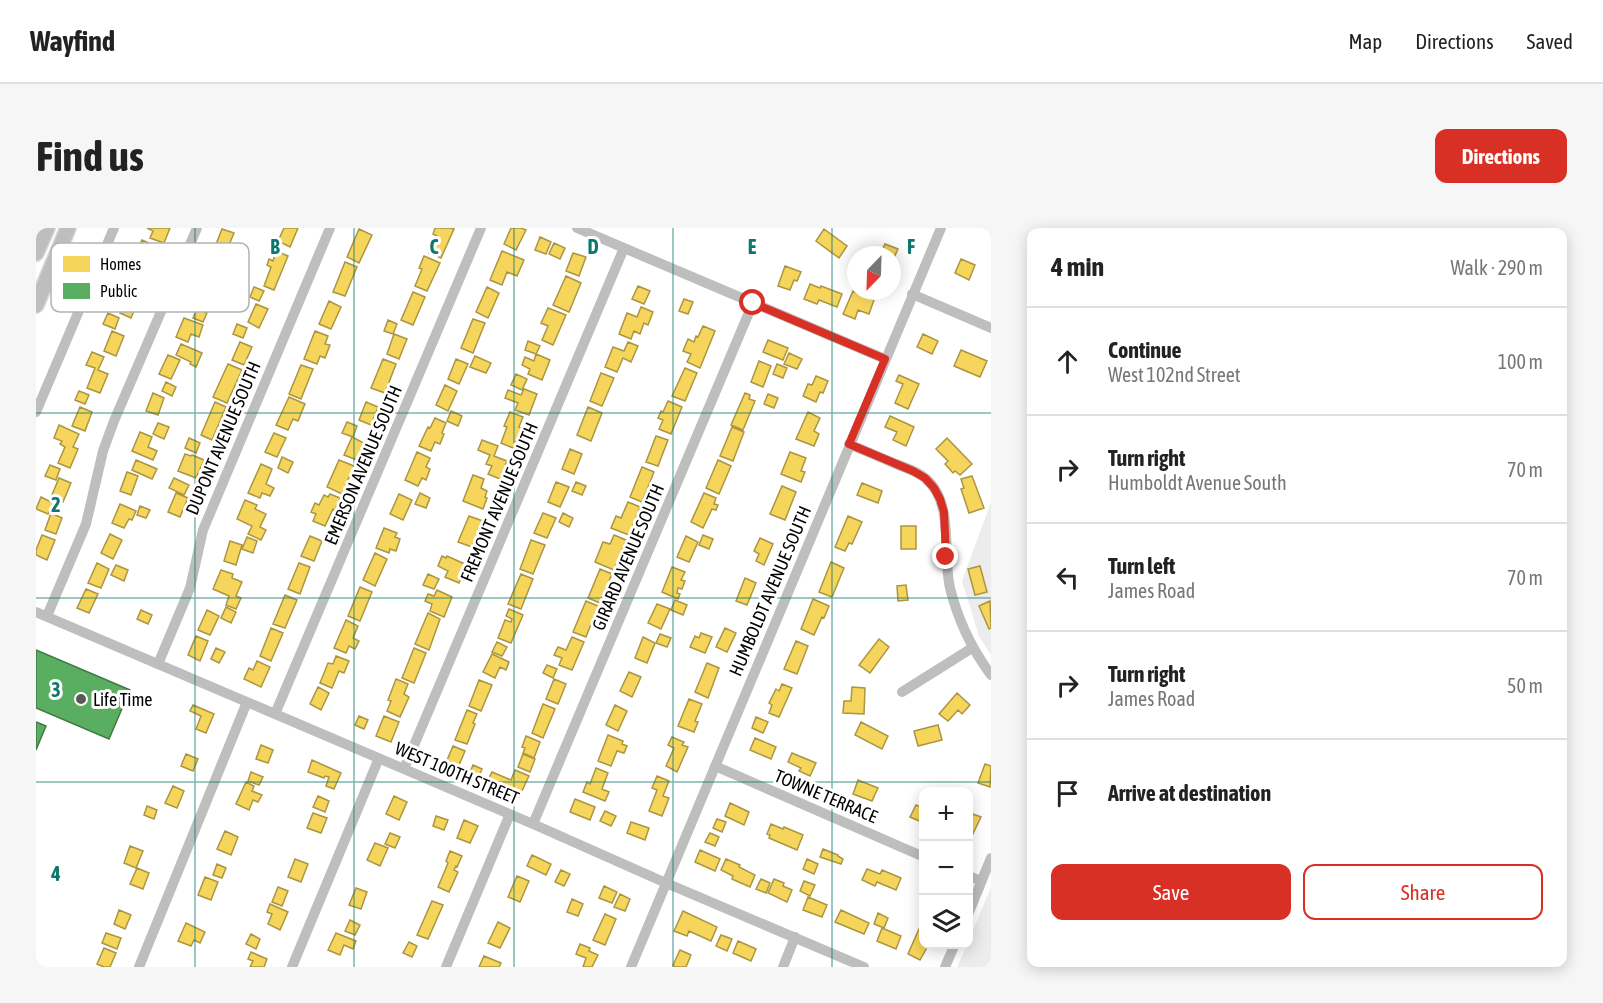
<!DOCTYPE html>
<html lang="en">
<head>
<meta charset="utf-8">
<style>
  body { margin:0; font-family:"Asap Condensed",sans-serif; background:#f6f6f6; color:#222 }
  .controls { position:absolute; right:18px; bottom:18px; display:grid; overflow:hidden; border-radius:12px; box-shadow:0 3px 15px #0003 }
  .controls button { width:54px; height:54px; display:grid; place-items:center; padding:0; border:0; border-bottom:2px solid #e0e0e0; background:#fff; color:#222; font:30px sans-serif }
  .compass { position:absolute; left:811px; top:18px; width:54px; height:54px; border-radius:50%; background:#fff; box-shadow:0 3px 15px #0003; rotate:203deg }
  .stop { position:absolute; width:18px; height:18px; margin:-14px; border:4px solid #d93025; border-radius:50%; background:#fff }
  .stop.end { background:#d93025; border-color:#fff; box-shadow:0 2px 6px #0008 }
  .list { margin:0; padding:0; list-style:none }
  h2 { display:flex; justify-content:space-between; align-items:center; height:78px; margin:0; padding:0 24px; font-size:26px }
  h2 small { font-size:20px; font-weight:400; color:#767676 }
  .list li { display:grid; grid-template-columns:39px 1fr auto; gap:18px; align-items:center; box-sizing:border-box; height:108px; padding:0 24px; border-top:2px solid #e0e0e0 }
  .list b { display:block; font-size:22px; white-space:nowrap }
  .list p { margin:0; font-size:20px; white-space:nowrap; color:#767676 }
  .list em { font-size:20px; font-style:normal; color:#767676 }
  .actions { display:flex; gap:12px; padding:18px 24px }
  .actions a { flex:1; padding:14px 0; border:2px solid #d93025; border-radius:12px; text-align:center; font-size:21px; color:#d93025 }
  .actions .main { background:#d93025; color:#fff }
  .icon { flex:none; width:33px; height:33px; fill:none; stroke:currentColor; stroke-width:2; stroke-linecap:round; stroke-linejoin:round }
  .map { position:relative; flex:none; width:955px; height:739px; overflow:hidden; border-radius:12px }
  header { display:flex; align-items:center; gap:36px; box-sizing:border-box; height:84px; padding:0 30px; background:#fff; border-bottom:2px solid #e0e0e0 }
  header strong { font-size:28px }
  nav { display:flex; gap:33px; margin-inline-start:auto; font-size:21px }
  .intro { display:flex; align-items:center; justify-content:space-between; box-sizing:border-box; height:144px; padding:0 36px }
  h1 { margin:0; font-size:42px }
  .button { padding:15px 27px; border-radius:12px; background:#d93025; color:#fff; font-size:21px; font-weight:700 }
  main { display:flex; gap:36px; padding:0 36px }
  aside { flex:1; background:#fff; border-radius:12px; box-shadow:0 3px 15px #0003 }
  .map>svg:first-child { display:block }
  .green { fill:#ececec }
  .homes { fill:#f6d55c; stroke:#ac9540; stroke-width:1.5 }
  .public { fill:#5aae61; stroke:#3f7a44; stroke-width:1.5 }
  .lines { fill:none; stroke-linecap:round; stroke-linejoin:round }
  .highway-casing { stroke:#dbdbdb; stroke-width:18 }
  .minor { stroke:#bebebe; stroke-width:10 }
  .highway { stroke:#bebebe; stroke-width:15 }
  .route { stroke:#d93025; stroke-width:8 }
  .grid { fill:none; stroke:#0f766e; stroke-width:1.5; stroke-opacity:0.55 }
  .poi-dot { fill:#595959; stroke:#fff; stroke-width:2 }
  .labels { text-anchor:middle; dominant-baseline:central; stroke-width:6; stroke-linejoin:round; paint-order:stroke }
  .street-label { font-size:18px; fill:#000; stroke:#fff }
  .poi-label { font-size:18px; fill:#000; stroke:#fff; text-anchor:start }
  .key { fill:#fff; stroke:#b2b2b2; stroke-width:1.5 }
  .key-label { font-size:16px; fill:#000 }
  .grid-label { font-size:20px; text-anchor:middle; font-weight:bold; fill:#0f766e; stroke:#fff; stroke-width:6; stroke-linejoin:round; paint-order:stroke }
</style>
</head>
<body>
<header>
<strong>Wayfind</strong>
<nav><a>Map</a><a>Directions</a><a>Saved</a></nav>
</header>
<div class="intro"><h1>Find us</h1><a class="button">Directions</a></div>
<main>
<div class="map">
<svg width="955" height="739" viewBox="0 0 955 739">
  <rect width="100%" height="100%" fill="#fff"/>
  <path class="green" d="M955,274V427L943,408L926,353Z
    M955,659V739H921L931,717L933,716V712Z"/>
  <path class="homes" d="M111,0H134L128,15L114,10L117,3Z
    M248,0H262L254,19L242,13Z
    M399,0H414L418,1L405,30L393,25L401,8L397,6Z
    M475,0H485L490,2L480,22L468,16Z
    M186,1L198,5L184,39L173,34Z
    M323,1L336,7L323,35L311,29Z
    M788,1L811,18L803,30L780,13Z
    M504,9L515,14L510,26L499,22Z
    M106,12L117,17L113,27L101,22Z
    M518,15L529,20L524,31L513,26Z
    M849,16L862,21L856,34V27H844Z
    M240,23L252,28L238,62L228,58L235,39L231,37L233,31L237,33Z
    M466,23L488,32L481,48L471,44L466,57L454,52Z
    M537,25L550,29L543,48L530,43Z
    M388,28L404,35L391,63L379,58L386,41L383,40Z
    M925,31L939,37L933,52L919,45Z
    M309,34L321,39L309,68L297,64Z
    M749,38L765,44L761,53L758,52L754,62L742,58Z
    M530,48L545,55L533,84L517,77Z
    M774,56L784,60L785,58L806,66L801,79L783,72L781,76L768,71Z
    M602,58L614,63L608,76L596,71Z
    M218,59L228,63L223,73L214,69Z
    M451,59L463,65L452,90L440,84Z
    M817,63L838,72L833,86L822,82L819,91L807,86Z
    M377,64L389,69L377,97L365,92Z
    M92,66L103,71L95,90L84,85Z
    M648,71L657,74L652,86L643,83Z
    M293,73L305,79L295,101L283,96Z
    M220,76L232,81L223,100L212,94Z
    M605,79L617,84L612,97L608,95L604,106L598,103L595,111L583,106L591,85L601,89Z
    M512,80L530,87L517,117L506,112L512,98L505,95Z
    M161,81L171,85L167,94L157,90Z
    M72,85L83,90L79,101L67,96Z
    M148,90L167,97L163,109L155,106L152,114L140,109Z
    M437,91L449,95L437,125L425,120Z
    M352,92L361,96L357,106L348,103Z
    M201,96L211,100L207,110L197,106Z
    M667,98L679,103L664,140L651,134L655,126L647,123L652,111L658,114L660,108L662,109Z
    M76,103L88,108L80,128L68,123Z
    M279,103L292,108L289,116L294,117L289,130L284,128L281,136L268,131Z
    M358,106L371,111L363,131L351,126Z
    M887,106L902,113L896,126L881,119Z
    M732,112L752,120L747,132L727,124Z
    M492,113L504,118L500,126L489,122Z
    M204,114L216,119L208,137L196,132Z
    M592,114L602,118L595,134L587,130L581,144L569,139L577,119L588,123Z
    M145,116L166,125L160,139L154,136L155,134L140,127Z
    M925,122L951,133L944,149L918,138Z
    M56,124L68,129L62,142L72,146L64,165L51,160L59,140L50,137Z
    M753,125L766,131L761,141L748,136Z
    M500,126L514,132L506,152L492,146L494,141L486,137L489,129L498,133Z
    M132,127L144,132L135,151L123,146Z
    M439,128L455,135L450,145L434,139Z
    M347,131L360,136L349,165L335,160Z
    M420,131L432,136L423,156L412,151Z
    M723,133L735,138L727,159L715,154Z
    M192,136L206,142L191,175L177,169Z
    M741,136L751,140L747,150L737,146Z
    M265,137L277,141L265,171L253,166Z
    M649,140L661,145L649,173L636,168Z
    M565,145L578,150L566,178L554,173Z
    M480,146L491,151L486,162L475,157Z
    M863,147L883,156L872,181L859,175L867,156L860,153Z
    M780,148L792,153L787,165L784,164L780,174L767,168L772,156L776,157Z
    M130,154L140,159L136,168L126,163Z
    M409,157L421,163L412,183L400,177Z
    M488,161L501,166L493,187L479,182L482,175L469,170L472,162L485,167Z
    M43,163L53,167L49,176L39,172Z
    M117,165L128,170L122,187L110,183Z
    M709,165L714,167L713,171L719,173L707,202L695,197Z
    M732,166L742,170L738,180L728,176Z
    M253,169L269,176L262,193L257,191L252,202L240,197Z
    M632,173L646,179L635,206L623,201L627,192L622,190L625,183L627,184Z
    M179,174L190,179L176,212L165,207Z
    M330,174L342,179L335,197L323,192Z
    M44,179L56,184L49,203L36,198Z
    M552,179L566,185L555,213L541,207Z
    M415,183L426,188L422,198L411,193Z
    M474,184L487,189L483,199L486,200L477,220L465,215L471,199L468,198Z
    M772,184L784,190L778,203L783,206L778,218L760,211Z
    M854,188L878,199L870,218L857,212L861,204L849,199Z
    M399,190L410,195L406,205L408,206L404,216L399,214L395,223L383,218L392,199L394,200Z
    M311,194L321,198L317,209L306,205Z
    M122,195L133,199L128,211L117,206Z
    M23,197L43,206L37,219L42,221L34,240L22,235L29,219L24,216L26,213L18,210Z
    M696,199L708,204L697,233L684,228Z
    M104,204L116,209L112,219L121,223L117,232L96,223Z
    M238,205L250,210L241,229L229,224Z
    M620,208L632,212L622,238L610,234Z
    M316,209L328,215L321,232L308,227Z
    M153,210L164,215L160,225L149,220Z
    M911,210L936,236L924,247L919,243L917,245L909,236L912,233L900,221Z
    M446,212L462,218L458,228L471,233L464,251L452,246L456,238L450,236L454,227L442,222Z
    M534,221L546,226L538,246L526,241Z
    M381,224L394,230L390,239L394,241L390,252L386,250L382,258L369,252Z
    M754,224L770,230L765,243L769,244L765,254L745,246Z
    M149,226L155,228L156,227L168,232L160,250L142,243Z
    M246,229L257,234L252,245L242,240Z
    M100,232L121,241L116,251L96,242Z
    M303,232L318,238L306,266L291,259Z
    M682,232L695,238L683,266L670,260Z
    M225,236L236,241L230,256L238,260L234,268L226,265L224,270L212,265Z
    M14,237L24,241L20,252L9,248Z
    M606,239L618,244L606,274L594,269Z
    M91,244L102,248L95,267L84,263Z
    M437,247L448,251L445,260L451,263L449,269L451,270L447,281L427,273Z
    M936,248L948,280L933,285L925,261L928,260L925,251Z
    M23,250L35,255L27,274L15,269Z
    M138,250L153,257L148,267L133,260Z
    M520,254L533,259L524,279L512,274Z
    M540,254L550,258L546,267L536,263Z
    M826,255L846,263L842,275L821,267Z
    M746,258L760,264L749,292L734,286Z
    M140,265L152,270L144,289L132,284Z
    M384,265L394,270L390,280L379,276Z
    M668,265L680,270L678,276L682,277L680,282L676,281L667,300L655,294Z
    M294,266L304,270L299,282L297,281L289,298L277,293L280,286L275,284L279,275L283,277L288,267L292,269Z
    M363,266L376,272L367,292L354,286Z
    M5,269L17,275L12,286L0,281Z
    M209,272L221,277L219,281L230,286L224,299L230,302L225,312L212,306L216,298L201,291Z
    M592,274L604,279L593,307L575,300L580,288L585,290Z
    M84,276L100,283L96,292L93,291L88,300L76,295Z
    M104,278L114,282L110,290L101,287Z
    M15,285L26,290L20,306L9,302Z
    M507,285L520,290L511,310L498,305Z
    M527,285L537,290L533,299L523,294Z
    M433,288L447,293L436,319L422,314Z
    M812,288L826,294L816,316L813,315L809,323L799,319Z
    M865,298H880V321H865Z
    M348,300L361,305L359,309L364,311L360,323L354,321L353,325L340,320Z
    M74,306L86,312L77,331L65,325Z
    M6,307L19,312L11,332L0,327V322Z
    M578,307L590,312L578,342L559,334L567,314L574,316Z
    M667,307L677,311L673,321L663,317Z
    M274,308L286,313L278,333L265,328Z
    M650,308L662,314L653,334L641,329Z
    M211,309L221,313L217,325L206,321Z
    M724,310L737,316L728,337L720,333L723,326L718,323Z
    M495,312L509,317L497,346L484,341Z
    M194,313L206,317L200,337L188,333Z
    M339,325L351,331L339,358L327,352Z
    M406,328L410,330L411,328L431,337L423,355L409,349L412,343L402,338Z
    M795,334L808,340L796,369L783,364Z
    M61,335L73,341L65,360L52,355Z
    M263,335L274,339L264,366L252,361Z
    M80,337L92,342L88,353L75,347Z
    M944,338L951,364L939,367L932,341Z
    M636,339L649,344L645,352L649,353L646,361L642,360L641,365L644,366L642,371L626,364Z
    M564,341L576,346L564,375L552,370Z
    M185,342L197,346L196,350L206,354L200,368L205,370L200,381L190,377L193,368L177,361Z
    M392,346L403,351L398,361L387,357Z
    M485,346L497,351L485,381L472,376Z
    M709,350L720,355L711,377L700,373Z
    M870,357L872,372L862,373L861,358Z
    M324,359L336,364L324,393L312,388Z
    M50,361L62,366L53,385L41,380Z
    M401,362L416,369L408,389L394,383L396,376L389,373L392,366L398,368Z
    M249,367L261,372L249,400L237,396Z
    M777,371L793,378L788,390L786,389L778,407L765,401Z
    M639,372L651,377L647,387L635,382Z
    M550,373L562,378L550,409L537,404Z
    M954,373L955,400L953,401L943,378Z
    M621,376L634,381L625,401L612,395Z
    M190,379L200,384L195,395L185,390Z
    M473,381L487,387L475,415L462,410L469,392L475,394L476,391L470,388Z
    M105,382L116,387L112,396L101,391Z
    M171,382L183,388L174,407L162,402Z
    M392,385L404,391L393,422L379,416Z
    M310,392L322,398L317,410L323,413L319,421L313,418L310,425L298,420Z
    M235,400L247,405L235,433L224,428Z
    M689,400L700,405L691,424L680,419Z
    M665,405L676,409L669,425L654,419L659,408L663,410Z
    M624,406L635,410L631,419L620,415Z
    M160,408L172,413L164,433L152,427Z
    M536,409L548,414L536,442L523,437L526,430L518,427L522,419L530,422Z
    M607,409L619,415L611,435L599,430Z
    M843,411L853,419L834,445L823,437Z
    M760,413L772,418L761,446L748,441Z
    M461,414L471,419L466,428L456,424Z
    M180,420L189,424L183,435L175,431Z
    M378,420L390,425L378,455L366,450Z
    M456,426L473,434L470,442L464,439L459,450L447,444Z
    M300,428L313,433L308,445L303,443L296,460L284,455L292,435L297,436Z
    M221,433L234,439L225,459L208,451L213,440L217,442Z
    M671,435L683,440L672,470L659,464Z
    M511,437L521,441L517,450L507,445Z
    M593,444L605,449L596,469L584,463Z
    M360,451L372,456L368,466L373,469L364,489L351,483L355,473L352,472Z
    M518,451L530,456L522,476L510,471Z
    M443,452L456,457L445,483L433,478Z
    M746,456L756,460L743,489L733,485L736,477L733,475L740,461L743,463Z
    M282,459L293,465L285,482L274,476Z
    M816,459L829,460L828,486L807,485L808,473H815Z
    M921,465L934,477L926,486L922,482L912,493L903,486Z
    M653,471L666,476L659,493L662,494L658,504L642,498Z
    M507,476L519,481L507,510L496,505Z
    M157,477L178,486L170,505L160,501L165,488L154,483Z
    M579,477L591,483L582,503L570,497Z
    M431,482L441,486L437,495L439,496L431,516L419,512Z
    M323,488L332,492L328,501L319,497Z
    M348,488L363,494L355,514L340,508Z
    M720,489L732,494L727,505L716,500Z
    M825,494L852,508L846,521L819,507Z
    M902,497L906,512L882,518L878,503Z
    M572,507L587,513L586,516L591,518L588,525L581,523L575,538L562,533Z
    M490,508L504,514L498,530L487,525L489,520L486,519Z
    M636,509L648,514L646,517L652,519L641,544L630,538L638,520L632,517Z
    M719,510L740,519L735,531L714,522Z
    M225,517L237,522L232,535L220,531Z
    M417,518L429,523L421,542L409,537Z
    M756,525L780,535L774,548L763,543L765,540L752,534Z
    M150,526L162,531L157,543L145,538Z
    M487,526L499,531L494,544L482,539Z
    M276,532L305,545L298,561L290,558L293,549L289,548L288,550L272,544Z
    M949,536L955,538L954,559L942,555Z
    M437,537L446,541L442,550L433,547Z
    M560,540L572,545L566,561L573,564L569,573L547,564L551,554L554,556Z
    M479,542L493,548L483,569L451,554L456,544L475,552Z
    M215,544L227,549L223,557L212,553Z
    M621,548L633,553L627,568L633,570L626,588L613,583L621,562L616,560Z
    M822,552L842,560L836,573L817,566Z
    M210,554L218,558L216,563L226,567L222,574L217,572L213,582L200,576Z
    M137,558L148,563L141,580L129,575Z
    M282,568L293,573L289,584L277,579Z
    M358,568L371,574L363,592L350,586Z
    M539,571L559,579L554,592L534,584Z
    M694,575L713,584L708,597L689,588Z
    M880,577L888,580V595L874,589Z
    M111,578L121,582L118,591L108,587Z
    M569,583L580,588L575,598L564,593Z
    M277,585L291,590L285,605L271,600Z
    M937,586L945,589L933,614V587L936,589Z
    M400,588L412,592L408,602L397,598Z
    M681,591L690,594L686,604L677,600Z
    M428,592L442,598L434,615L421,610Z
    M595,594L613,600L609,612L591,605Z
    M735,596L747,601L748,599L767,607L761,622L733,610L734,607L731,606Z
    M189,603L202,609L195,627L181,621Z
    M354,605L364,609L359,620L349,616Z
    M674,605L683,609L679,618L669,614Z
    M339,615L352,620L344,638L331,632Z
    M94,618L107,623L100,640L88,635Z
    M787,621L802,627V628L807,631L805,636L784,629Z
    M664,622L684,631L679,643L659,634Z
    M414,623L426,628L421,639L420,638L418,642L422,644L413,664L402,659L412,635L410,633Z
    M496,627L515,636L510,647L491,638Z
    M259,631L272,636L265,654L252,649Z
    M690,631L704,637L703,639L719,647L714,659L696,651L697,648L685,642Z
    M771,631L782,636L778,646L767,641Z
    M181,636L190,640L186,650L177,647Z
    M101,640L113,645L107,661L94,656Z
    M831,641L844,646L846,642L865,650L860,662L841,654L839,658L826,652Z
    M525,642L534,646L528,658L519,654Z
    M481,648L493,653L484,674L472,669Z
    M169,649L182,654L175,672L162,667Z
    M725,651L734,655L730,665L720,661Z
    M738,651L748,655L747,658L756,662L751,674L732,665Z
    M768,653L779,657L774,668L764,663Z
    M568,658L581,664L576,675L563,670Z
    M242,659L252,663L246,678L236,674Z
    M320,660L331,664L325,681L313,677Z
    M584,666L594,671L589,683L578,679Z
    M772,669L791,677L786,689L767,682Z
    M536,671L547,676L542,688L531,684Z
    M396,673L407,677L392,711L381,707Z
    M234,676L252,684L244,702L232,696L236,686L231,684Z
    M83,682L95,687L89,701L78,696Z
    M805,682L833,695L828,706L799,694Z
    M647,683L681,699L675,713L653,703L651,708L638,703Z
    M842,685L852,690L848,700L838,696Z
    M569,686L580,691L569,717L557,712Z
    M314,692L324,697L319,707L309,703Z
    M462,694L474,700L464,720L452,715Z
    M150,695L169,704L164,715L158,712L155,718L142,713Z
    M846,700L865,708L860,721L841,713Z
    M883,701L888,703V716H893L884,732L872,726Z
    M70,705L85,710L81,721L66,715Z
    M300,705L320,713L317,721L308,717L304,727L292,722Z
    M215,706L224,711L220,721L210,716Z
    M685,707L696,711L691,723L680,718Z
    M702,713L720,721L715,733L697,725Z
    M373,714L381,718L376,729L367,725Z
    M544,716L554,720L553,723L562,727L556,739H547L550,730L540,726Z
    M68,720L80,725L74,739H68L61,736Z
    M644,722L655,727L650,739H639L637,737Z
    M215,724L231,731L228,739H214L217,733L212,731Z
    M448,728L465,735L463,739H443Z"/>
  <path class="public" d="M0,422L94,462L73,511L0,480Z
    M0,494L10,498L0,522Z"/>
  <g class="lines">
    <defs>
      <path id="highway" d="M0,25L11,0
        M0,77L32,0"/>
    </defs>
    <use href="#highway" class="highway-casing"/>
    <path class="minor" d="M541,0L849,131
      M876,66L955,100
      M0,184L78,0
      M813,216C829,223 844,229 860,236C870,240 881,243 889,250C919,274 906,326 914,360C922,392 935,420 955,447
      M0,384L497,596L630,655L828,739
      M11,388L50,296L67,223L78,193L161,0
      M122,436L154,360L167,302L294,0
      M866,464L936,420
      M239,486L445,0
      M679,538L888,629
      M368,541L588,20
      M497,596L717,75
      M933,648L945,653
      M933,684L955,630
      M103,739L211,474
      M256,739L343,530
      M410,739L474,586
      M595,739L905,0
      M747,739L759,709
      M909,739L919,716"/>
    <use href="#highway" class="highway"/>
  </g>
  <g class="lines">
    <path class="route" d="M717,75L849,131L813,216L877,243L889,250L898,260L904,271L908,284L910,329"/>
  </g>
  <path class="grid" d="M159,0V739M318,0V739M478,0V739M637,0V739M796,0V739M0,185H955M0,370H955M0,554H955"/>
  <circle class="poi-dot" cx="45" cy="471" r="6"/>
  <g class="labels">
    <g class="street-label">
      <text transform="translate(187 210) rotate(-67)">DUPONT AVENUE SOUTH</text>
      <text transform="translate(327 237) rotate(-67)">EMERSON AVENUE SOUTH</text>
      <text transform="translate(463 274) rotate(-67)">FREMONT AVENUE SOUTH</text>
      <text transform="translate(592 329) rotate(-67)">GIRARD AVENUE SOUTH</text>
      <text transform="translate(734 363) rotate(-67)">HUMBOLDT AVENUE SOUTH</text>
      <text transform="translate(421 545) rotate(23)">WEST 100TH STREET</text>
      <text transform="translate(790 568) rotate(23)">TOWNE TERRACE</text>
    </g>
    <g class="poi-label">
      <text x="57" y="471">Life Time</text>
    </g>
  </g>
  <rect x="15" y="15" width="198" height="69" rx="9" class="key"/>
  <rect x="27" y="28" width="27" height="16" fill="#f6d55c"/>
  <rect x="27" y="55" width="27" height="16" fill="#5aae61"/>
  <g class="key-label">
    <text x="64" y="42">Homes</text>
    <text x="64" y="69">Public</text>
  </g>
  <g class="grid-label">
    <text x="239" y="26">B</text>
    <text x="398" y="26">C</text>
    <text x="557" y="26">D</text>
    <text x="716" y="26">E</text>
    <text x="875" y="26">F</text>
    <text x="20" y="284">2</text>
    <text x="20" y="469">3</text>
    <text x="20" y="653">4</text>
  </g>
</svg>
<div class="controls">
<button>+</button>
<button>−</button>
<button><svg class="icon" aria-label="layers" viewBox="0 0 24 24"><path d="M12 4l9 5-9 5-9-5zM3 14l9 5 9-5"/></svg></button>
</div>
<svg class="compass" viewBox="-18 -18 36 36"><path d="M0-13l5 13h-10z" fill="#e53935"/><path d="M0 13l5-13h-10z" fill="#767676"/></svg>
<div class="stop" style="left:717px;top:75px"></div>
<div class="stop end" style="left:910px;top:329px"></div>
</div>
<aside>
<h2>4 min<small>Walk · 290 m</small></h2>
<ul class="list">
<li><svg class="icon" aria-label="ahead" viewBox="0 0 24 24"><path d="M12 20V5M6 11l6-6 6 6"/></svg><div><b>Continue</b><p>West 102nd Street</p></div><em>100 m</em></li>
<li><svg class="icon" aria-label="right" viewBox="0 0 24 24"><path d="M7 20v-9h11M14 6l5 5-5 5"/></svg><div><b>Turn right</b><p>Humboldt Avenue South</p></div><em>70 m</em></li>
<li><svg class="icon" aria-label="left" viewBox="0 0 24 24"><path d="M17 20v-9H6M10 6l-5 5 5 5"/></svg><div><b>Turn left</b><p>James Road</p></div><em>70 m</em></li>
<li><svg class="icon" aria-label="right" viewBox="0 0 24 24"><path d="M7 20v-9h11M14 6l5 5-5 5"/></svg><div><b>Turn right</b><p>James Road</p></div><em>50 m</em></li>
<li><svg class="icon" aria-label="arrive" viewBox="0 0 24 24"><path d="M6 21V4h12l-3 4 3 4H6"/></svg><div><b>Arrive at destination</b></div></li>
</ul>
<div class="actions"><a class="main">Save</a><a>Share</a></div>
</aside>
</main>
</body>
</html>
